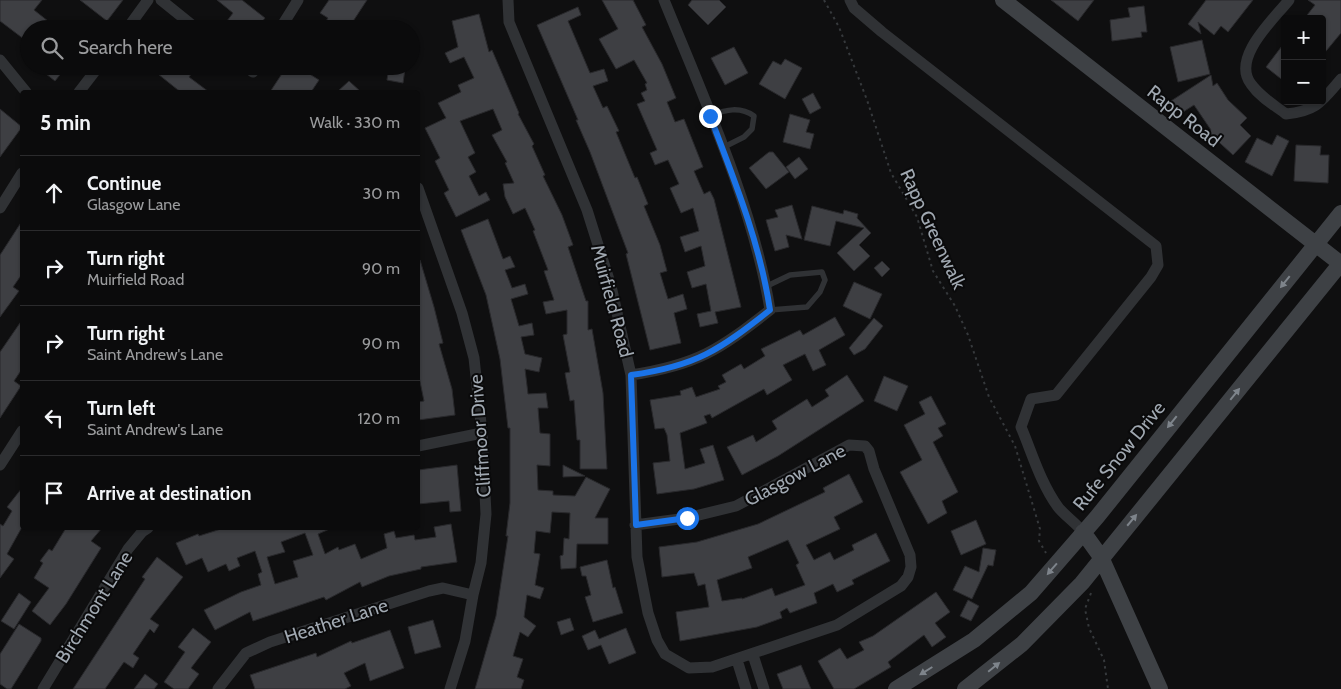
<!DOCTYPE html>
<html lang="en">
<head>
<meta charset="utf-8">
<style>
  body { margin:0; font-family:Cabin,sans-serif; background:#19191a; color:#f1f3f6 }
  .controls { position:absolute; right:15px; top:15px; display:grid; overflow:hidden; border-radius:5px; box-shadow:0 1px 4px #0004 }
  .controls button { width:45px; height:45px; display:grid; place-items:center; padding:0; border:0; border-bottom:1px solid #2b2b2d; background:#0b0b0c; color:#f1f3f6; font:25px sans-serif }
  .stop { position:absolute; width:15px; height:15px; margin:-11px; border:4px solid #1a73e8; border-radius:50%; background:#fff }
  .stop.end { background:#1a73e8; border-color:#fff; box-shadow:0 1px 5px #0008 }
  .list { margin:0; padding:0; list-style:none }
  h2 { display:flex; justify-content:space-between; align-items:center; height:65px; margin:0; padding:0 20px; font-size:21px }
  h2 small { font-size:16px; font-weight:400; color:#9a9b9d }
  .list li { display:grid; grid-template-columns:32px 1fr auto; gap:15px; align-items:center; box-sizing:border-box; height:75px; padding:0 20px; border-top:1px solid #2b2b2d }
  .list b { display:block; font-size:19px; white-space:nowrap }
  .list p { margin:0; font-size:16px; white-space:nowrap; color:#9a9b9d }
  .list em { font-size:16px; font-style:normal; color:#9a9b9d }
  .icon { flex:none; width:28px; height:28px; fill:none; stroke:currentColor; stroke-width:2; stroke-linecap:round; stroke-linejoin:round }
  .map { position:relative; flex:none; width:1341px; height:689px; overflow:hidden }
  .search { position:absolute; background:#0b0b0c; box-shadow:0 1px 4px #0004; left:20px; top:20px; width:400px; height:55px; display:flex; align-items:center; gap:12px; box-sizing:border-box; padding:0 18px; border-radius:28px; color:#9a9b9d; font-size:19px }
  .panel { position:absolute; background:#0b0b0c; box-shadow:0 1px 4px #0004; left:20px; top:90px; width:400px; height:440px; border-radius:5px }
  .map>svg:first-child { display:block }
  .building { fill:#3e3f43; stroke:#29292c; fill-rule:evenodd }
  .lines { fill:none; stroke-linecap:round; stroke-linejoin:round }
  .path { stroke:#36393c; stroke-width:2; stroke-dasharray:2.5 4; stroke-linecap:butt }
  .lane { stroke:#303235; stroke-width:5.5 }
  .street { stroke:#303235; stroke-width:11 }
  .secondary { stroke:#3e4145; stroke-width:16 }
  .oneway { fill:#7e848b }
  .route { stroke:#1a73e8; stroke-width:6 }
  .labels { text-anchor:middle; dominant-baseline:central; stroke-width:4; stroke-linejoin:round; paint-order:stroke }
  .street-label { font-size:19px; fill:#a0a8b1; stroke:#0a0a0b }
</style>
</head>
<body>
<div class="map">
<svg width="1341" height="689" viewBox="0 0 1341 689">
  <rect width="100%" height="100%" fill="#0f0f10"/>
  <path class="building" d="M0,0H42L34,10L58,29H29V43L0,21Z
    M80,0H123L107,21Z
    M217,0H242L265,18L256,29H237L227,21L233,13Z
    M329,0H367L348,29H321L328,18L320,13Z
    M602,0H633L646,25L642,27L662,64L676,98L667,102L675,122L684,119L703,167L694,171L704,194L710,191L714,199L741,307L715,312L718,323L700,327L697,314L711,311L706,284L692,288L687,272L705,266L701,246L685,252L680,237L699,231L693,208L681,213L670,188L679,184L668,160L655,165L650,153L657,150L637,104L645,101L641,93L647,90L645,84L647,83L634,60L616,69L599,39L618,29Z
    M692,0H719L726,7L708,25L688,5Z
    M1051,0H1094L1078,21Z
    M1206,0H1253L1228,32L1221,26L1214,35L1198,22L1201,34L1188,24Z
    M1308,0H1341V33L1322,56V19H1304L1315,5Z
    M1144,6L1147,32H1141L1142,37L1112,41L1110,20L1130,17L1128,8Z
    M578,7L581,15L568,21L590,73L604,69L608,81L593,86L603,108L607,106L619,131L616,132L635,178L637,177L648,204L644,206L660,245L667,271L660,273L668,299L683,294L687,309L674,313L681,343L650,350L626,254L628,253L590,152L576,120H578L537,25Z
    M479,14L489,52L492,50L519,113L518,114L534,144L532,146L545,175L543,176L562,215L573,245L568,247L586,301H588V330L592,329L603,393L607,469H580V440H577L574,400L570,401L565,373L570,372L563,335L567,334V310L546,314L543,302L554,300L544,271L548,270L533,231L535,230L525,208L513,214L505,197L503,184L514,183L505,163L507,162L492,135L502,130L493,109L460,121L475,153L468,157L476,172L469,176L479,196L486,192L490,200L456,217L444,193L449,190L435,161L440,158L425,128L446,118L438,103L461,92L458,85L474,78L464,57L450,63L445,53L458,47L452,21Z
    M1202,40L1210,74L1178,82L1170,47Z
    M1285,42V82L1266,67Z
    M734,47L748,73L725,85L711,58Z
    M785,59L802,68L785,99L759,84L773,61L781,65Z
    M36,66H67L55,81Z
    M148,66H197L189,77L209,92H184L178,90Z
    M287,66H313L308,73L319,80L311,92H270Z
    M389,66L405,69L403,83L387,80Z
    M1211,75L1213,86L1217,83L1228,100L1247,118L1240,125L1251,136L1233,155L1209,133L1211,130L1194,105L1180,114L1171,101Z
    M349,81L361,92H337Z
    M813,93L821,108L810,114L802,99Z
    M0,109L22,127L0,157Z
    M790,114L810,120L806,132L814,134L810,149L783,142Z
    M1277,135L1289,141L1272,176L1245,162L1257,138L1272,145Z
    M1296,145L1321,146L1320,155H1329L1328,183L1294,181Z
    M769,152H773L789,172L766,189L749,168Z
    M799,157L808,169L795,179L786,167Z
    M792,205L802,239L786,235L789,247L775,251L766,220L778,217L775,210Z
    M812,206L843,214L844,210L858,214L857,218L871,233L859,245L870,256L854,271L837,253L864,228L836,221L830,246L804,240Z
    M488,219L503,259L510,256L515,267L505,270L512,288L525,284L528,294L511,299L519,326L532,323L534,335L521,337L525,354L542,358L539,372L525,369L528,394L546,393L548,408H538L540,433L550,434V466L537,465L538,490L553,491V495L575,496L586,477L610,489L595,518H608V544H577L576,568L561,569L560,556L563,555L564,538L569,539L570,513L552,512L550,533L536,531L534,553L540,554L535,585L544,588L540,599L527,595L524,617L536,626L528,637L520,632L513,656L523,659L517,677L524,680L521,689H475L496,616L508,536H506L510,503V428H508L500,359L486,295L461,230Z
    M22,221V274L13,287L19,291L0,317V255Z
    M418,260H420L434,307L443,343L439,344L452,389L455,415L418,420V402L424,401L418,372Z
    M882,261L890,269L882,277L874,268Z
    M854,282L882,294L870,319L843,306Z
    M835,317L845,335L819,350L826,365L813,371L805,354L783,365L792,380L767,395L764,389L712,418L710,414L704,416L707,423L680,433L685,469L705,463L700,449L713,445L724,480L694,489L657,494L653,463L670,461L667,435L664,428L655,429L650,400L681,395L680,391L692,387L696,397L720,389L718,386L726,382L722,375L741,364L744,369L765,356L761,349L800,330L803,335Z
    M874,318L883,326L865,349L854,355L849,348Z
    M22,320V369L14,381L21,386L0,418V352Z
    M847,375L864,401L778,456L742,475L727,447L753,435L756,442L777,429L772,421L807,399L812,407L829,396L825,390Z
    M884,376L908,386L897,411L874,401Z
    M931,396L946,424L938,428L943,436L933,442L958,492L942,501L947,513L928,524L900,472L922,460L904,425L925,414L919,402Z
    M457,465L461,511L450,512L449,501L418,504V470Z
    M563,465L585,476L563,477Z
    M849,474L863,502L834,517L840,529L806,545L814,560L830,552L834,560L854,550L852,545L876,533L890,561L852,580L854,584L837,592L833,584L814,593L817,603L790,613L787,608L780,612L782,618L757,627L680,641L676,612L709,607L705,584L698,586L694,573L662,577L659,547L697,542L758,524L825,492L823,488ZM788,540L799,563L796,565L805,585L775,596L772,588L742,599V598L722,601L717,580L752,568L748,557Z
    M22,488V527L7,554L14,559L0,578V524L3,526L12,511L7,507Z
    M976,520L986,544L961,555L951,531Z
    M451,524L457,562L421,567V569L389,576L362,587L360,582L326,600L324,597L253,621L250,612L215,630L204,610L241,592L261,585L258,574L262,572L255,551L237,558L240,566L229,571L226,564L208,572L202,558L186,565L176,543L198,534L199,536L224,528H332L318,534L325,554L338,547L339,550L355,544L361,559L387,548L384,534L394,531L396,538L414,535L415,540L436,537L434,527ZM305,533L313,555L293,561L298,577L275,584L267,557L285,552L281,542Z
    M66,528H102L91,541L101,548L66,604L50,625L32,611L49,588L34,578L43,563L40,561L49,549L52,551Z
    M983,548L996,550L993,566L988,565L972,599L953,590L965,566L979,572Z
    M157,557L183,577L150,619L159,625L154,633L150,629L133,654L139,658L133,668L124,662L105,689H73L145,579L142,577Z
    M607,560L613,588L615,587L623,613L593,622L585,597L591,595L586,576H582L580,567Z
    M936,592L950,612L935,623L946,637L932,647L924,635L888,662L891,667L854,689H834L818,661L840,648L847,659L864,650L859,642L873,636Z
    M19,593L31,602L14,629L1,621Z
    M968,600L979,606L971,621L960,616Z
    M570,618L574,630L561,635L557,622Z
    M433,620L441,647L415,654L408,627Z
    M19,624L41,638V641L11,689H7L0,684V654Z
    M193,628L211,642L191,668L199,674L188,689H174L164,682L185,652L178,647Z
    M626,628L636,653L609,664L601,645L588,650L582,636L595,630L599,639Z
    M390,630L404,668L370,681L365,663L344,673L351,686L345,689H255L250,675L316,653L317,657L351,641L352,643Z
    M801,665L811,689H783L777,674Z
    M145,674L158,684L154,689H134Z"/>
  <g class="lines">
    <path class="path" d="M824,0L839,27L867,100L891,173L917,217L933,271L955,306L968,335L989,397L1015,446L1040,529L1039,541L1046,553
      M1091,593L1085,609L1089,628L1104,660L1108,689"/>
    <path class="lane" d="M710,115C726,110 740,106 754,116L752,129L744,137L722,148
      M767,286L790,275L822,272L825,280L820,292L807,307L770,310"/>
    <path class="street" d="M161,0L197,29
      M508,0L509,22L587,210L611,286L631,375L637,557L648,613L657,640L665,654L689,668L712,667L837,625L901,586L908,577L911,567L910,555L874,469L869,451L865,446L849,445L736,506L687,518L635,525
      M850,0L854,8L882,32L1156,246L1158,265L1151,277L1056,395L1031,399L1021,427C1032,453 1041,484 1058,507C1063,514 1076,523 1083,532
      M1289,0C1273,20 1231,58 1251,84C1260,97 1274,105 1286,114C1317,111 1322,101 1341,79
      M127,29L148,0
      M280,29L298,0
      M0,60L26,92
      M245,66L253,72L256,66
      M79,92L99,66
      M418,188L462,313L474,358L482,433L486,514L481,563L473,595L465,641L450,689
      M0,208L22,173
      M631,375C697,365 719,350 770,310C754,208 703,96 664,0
      M418,446L482,433
      M0,465L22,431
      M753,655L764,689
      M737,660L746,689
      M43,689L128,549L142,532L148,528
      M218,689L246,653L270,642L429,591L443,588L473,595"/>
    <path class="secondary" d="M1003,0L1341,264
      M1083,532L1101,557L1160,689
      M896,689L974,640L1031,593L1097,517L1341,213
      M965,689L1022,644L1082,583L1341,263"/>
  </g>
  <defs><path id="oneway-solid" d="M-6-.8H1V-3.2L6.5 0L1 3.2V.8H-6Z" transform="scale(1.25)"/></defs>
  <g class="oneway">
    <use href="#oneway-solid" transform="translate(1285 282) rotate(129)"/>
    <use href="#oneway-solid" transform="translate(1235 394) rotate(-51)"/>
    <use href="#oneway-solid" transform="translate(1172 422) rotate(129)"/>
    <use href="#oneway-solid" transform="translate(1132 520) rotate(-50)"/>
    <use href="#oneway-solid" transform="translate(1052 569) rotate(131)"/>
    <use href="#oneway-solid" transform="translate(994 667) rotate(-39)"/>
    <use href="#oneway-solid" transform="translate(926 671) rotate(148)"/>
  </g>
  <g class="lines">
    <path class="route" d="M687,518L636,525L631,375C697,366 719,350 770,310C760,243 734,179 710,116"/>
  </g>
  <g class="labels">
    <g class="street-label">
      <text transform="translate(1184 116) rotate(38)">Rapp Road</text>
      <text transform="translate(933 229) rotate(65)">Rapp Greenwalk</text>
      <text transform="translate(612 301) rotate(75)">Muirfield Road</text>
      <text transform="translate(480 436) rotate(-94)">Cliffmoor Drive</text>
      <text transform="translate(1119 456) rotate(-51)">Rufe Snow Drive</text>
      <text transform="translate(795 475) rotate(-28)">Glasgow Lane</text>
      <text transform="translate(94 607) rotate(-58)">Birchmont Lane</text>
      <text transform="translate(336 621) rotate(-18)">Heather Lane</text>
    </g>
  </g>
</svg>
<div class="controls">
<button>+</button>
<button>−</button>
</div>
<div class="stop" style="left:687px;top:518px"></div>
<div class="stop end" style="left:710px;top:116px"></div>
<div class="search"><svg class="icon" aria-label="search" viewBox="0 0 24 24"><circle cx="10" cy="10" r="6"/><path d="M15 15l6 6"/></svg>Search here</div>
<section class="panel">
<h2>5 min<small>Walk · 330 m</small></h2>
<ul class="list">
<li><svg class="icon" aria-label="ahead" viewBox="0 0 24 24"><path d="M12 20V5M6 11l6-6 6 6"/></svg><div><b>Continue</b><p>Glasgow Lane</p></div><em>30 m</em></li>
<li><svg class="icon" aria-label="right" viewBox="0 0 24 24"><path d="M7 20v-9h11M14 6l5 5-5 5"/></svg><div><b>Turn right</b><p>Muirfield Road</p></div><em>90 m</em></li>
<li><svg class="icon" aria-label="right" viewBox="0 0 24 24"><path d="M7 20v-9h11M14 6l5 5-5 5"/></svg><div><b>Turn right</b><p>Saint Andrew's Lane</p></div><em>90 m</em></li>
<li><svg class="icon" aria-label="left" viewBox="0 0 24 24"><path d="M17 20v-9H6M10 6l-5 5 5 5"/></svg><div><b>Turn left</b><p>Saint Andrew's Lane</p></div><em>120 m</em></li>
<li><svg class="icon" aria-label="arrive" viewBox="0 0 24 24"><path d="M6 21V4h12l-3 4 3 4H6"/></svg><div><b>Arrive at destination</b></div></li>
</ul>
</section>
</div>
</body>
</html>
